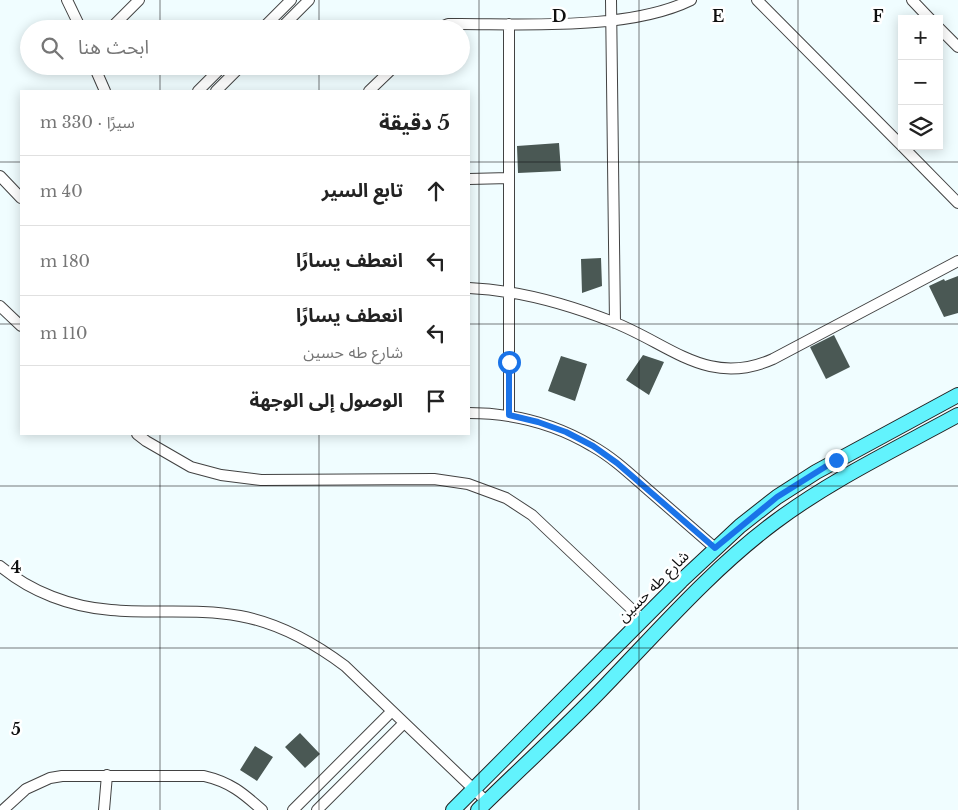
<!DOCTYPE html>
<html lang="ar">
<head>
<meta charset="utf-8">
<style>
  body { margin:0; font-family:"Libre Baskerville","Noto Sans Arabic",serif; background:#f6f6f6; color:#222; direction:rtl }
  .controls { position:absolute; right:15px; top:15px; display:grid; overflow:hidden; border-radius:0px; box-shadow:0 2px 12px #0003 }
  .controls button { width:45px; height:45px; display:grid; place-items:center; padding:0; border:0; border-bottom:1px solid #e0e0e0; background:#fff; color:#222; font:25px sans-serif }
  .stop { position:absolute; width:15px; height:15px; margin:-11px; border:4px solid #1a73e8; border-radius:50%; background:#fff }
  .stop.end { background:#1a73e8; border-color:#fff; box-shadow:0 1px 5px #0008 }
  .list { margin:0; padding:0; list-style:none }
  h2 { display:flex; justify-content:space-between; align-items:center; height:65px; margin:0; padding:0 20px; font-size:21px }
  h2 small { font-size:16px; font-weight:400; color:#767676 }
  .list li { display:grid; grid-template-columns:32px 1fr auto; gap:15px; align-items:center; box-sizing:border-box; height:70px; padding:0 20px; border-top:1px solid #e0e0e0 }
  .list b { display:block; font-size:19px; white-space:nowrap }
  .list p { margin:0; font-size:16px; white-space:nowrap; color:#767676 }
  .list em { font-size:16px; font-style:normal; color:#767676 }
  .icon { flex:none; width:28px; height:28px; fill:none; stroke:currentColor; stroke-width:2; stroke-linecap:round; stroke-linejoin:round }
  .map { position:relative; flex:none; width:958px; height:810px; overflow:hidden; direction:ltr }
  .search { position:absolute; background:#fff; box-shadow:0 2px 12px #0003; left:20px; top:20px; width:450px; height:55px; display:flex; align-items:center; gap:12px; box-sizing:border-box; padding:0 18px; border-radius:28px; color:#767676; font-size:19px }
  .panel { position:absolute; background:#fff; box-shadow:0 2px 12px #0003; left:20px; top:90px; width:450px; height:345px; border-radius:0px; direction:rtl }
  .map>svg:first-child { display:block }
  .building { fill:#4a5854 }
  .lines { fill:none; stroke-linecap:round; stroke-linejoin:round }
  .minor-casing { stroke:#424242; stroke-width:12 }
  .major-casing { stroke:#202020; stroke-width:16 }
  .minor { stroke:#fff; stroke-width:10 }
  .major { stroke:#62f3fd; stroke-width:14 }
  .route { stroke:#1a73e8; stroke-width:6 }
  .grid { fill:none; stroke:#0f0f0f; stroke-width:1; stroke-opacity:0.55 }
  .labels { text-anchor:middle; dominant-baseline:central; stroke-width:5; stroke-linejoin:round; paint-order:stroke }
  .street-label { font-size:15px; fill:#0f0f0f; stroke:#fff }
  .grid-label { font-size:16px; text-anchor:middle; font-weight:bold; fill:#0f0f0f; stroke:#fff; stroke-width:5; stroke-linejoin:round; paint-order:stroke }
</style>
</head>
<body>
<div class="map">
<svg width="958" height="810" viewBox="0 0 958 810">
  <rect width="100%" height="100%" fill="#f0fdff"/>
  <path class="building" d="M559,143L561,171L518,173L517,146Z
    M601,258L602,286L582,293L581,259Z
    M958,276V313L944,317L929,286L944,279L945,281Z
    M834,335L850,367L826,379L810,347Z
    M643,355L664,362L649,395L626,380Z
    M561,356L587,364L575,401L548,391Z
    M300,733L320,754L305,768L285,747Z
    M255,746L273,757L257,781L240,770Z"/>
  <g class="lines">
    <defs>
      <path id="minor" d="M67,0L81,29
        M611,0L615,323
        M757,0L902,146
        M912,0L930,19
        M939,28L958,47
        M110,29L139,0
        M262,29L291,0
        M280,29L309,0
        M436,29L448,24H460C528,24 630,30 691,0
        M94,66L105,91
        M198,91L223,66
        M216,91L241,66
        M369,91L395,66
        M902,146L958,203
        M0,176L21,198
        M469,179L509,178
        M469,288C518,290 567,304 613,322C670,344 708,388 773,359L958,261
        M0,306L21,326
        M469,413C512,413 555,424 592,446C612,457 629,473 646,488C669,508 692,528 715,548
        M509,415V24
        M137,434L146,441L191,467L221,475L261,480L434,479L468,484L506,498L532,515L642,619
        M0,566C31,592 71,607 111,610C154,614 198,608 240,616C279,623 313,642 345,666L487,802
        M3,810L26,789L50,778L62,776H204C230,782 243,793 262,810
        M104,810L107,775
        M293,810L392,711
        M317,810L404,723"/>
      <path id="major" d="M453,810L681,581L740,526L777,497L816,472L958,395
        M478,810C521,768 565,728 606,685C660,629 712,569 775,522C831,480 896,449 958,415"/>
    </defs>
    <use href="#minor" class="minor-casing"/>
    <use href="#major" class="major-casing"/>
    <use href="#minor" class="minor"/>
    <use href="#major" class="major"/>
  </g>
  <g class="lines">
    <path class="route" d="M509,362V415L538,422L566,432L593,446L617,463L715,548L777,497L836,460"/>
  </g>
  <path class="grid" d="M160,0V29M319,0V29M479,0V810M639,0V810M798,0V810M160,66V91M319,66V91M0,162H21M469,162H958M0,324H21M469,324H958M160,434V810M319,434V810M0,486H958M0,648H958"/>
  <g class="labels">
    <g class="street-label">
      <text transform="translate(653 586) rotate(-45)">شارع طه حسين</text>
    </g>
  </g>
  <g class="grid-label">
    <text x="559" y="22">D</text>
    <text x="718" y="22">E</text>
    <text x="878" y="22">F</text>
    <text x="16" y="573">4</text>
    <text x="16" y="735">5</text>
  </g>
</svg>
<div class="controls">
<button>+</button>
<button>−</button>
<button><svg class="icon" aria-label="layers" viewBox="0 0 24 24"><path d="M12 4l9 5-9 5-9-5zM3 14l9 5 9-5"/></svg></button>
</div>
<div class="stop" style="left:509px;top:362px"></div>
<div class="stop end" style="left:836px;top:460px"></div>
<div class="search"><svg class="icon" aria-label="search" viewBox="0 0 24 24"><circle cx="10" cy="10" r="6"/><path d="M15 15l6 6"/></svg>ابحث هنا</div>
<section class="panel">
<h2>5 دقيقة<small>سيرًا · 330 m</small></h2>
<ul class="list">
<li><svg class="icon" aria-label="ahead" viewBox="0 0 24 24"><path d="M12 20V5M6 11l6-6 6 6"/></svg><div><b>تابع السير</b></div><em>40 m</em></li>
<li><svg class="icon" aria-label="left" viewBox="0 0 24 24"><path d="M17 20v-9H6M10 6l-5 5 5 5"/></svg><div><b>انعطف يسارًا</b></div><em>180 m</em></li>
<li><svg class="icon" aria-label="left" viewBox="0 0 24 24"><path d="M17 20v-9H6M10 6l-5 5 5 5"/></svg><div><b>انعطف يسارًا</b><p>شارع طه حسين</p></div><em>110 m</em></li>
<li><svg class="icon" aria-label="arrive" viewBox="0 0 24 24"><path d="M6 21V4h12l-3 4 3 4H6"/></svg><div><b>الوصول إلى الوجهة</b></div></li>
</ul>
</section>
</div>
</body>
</html>
